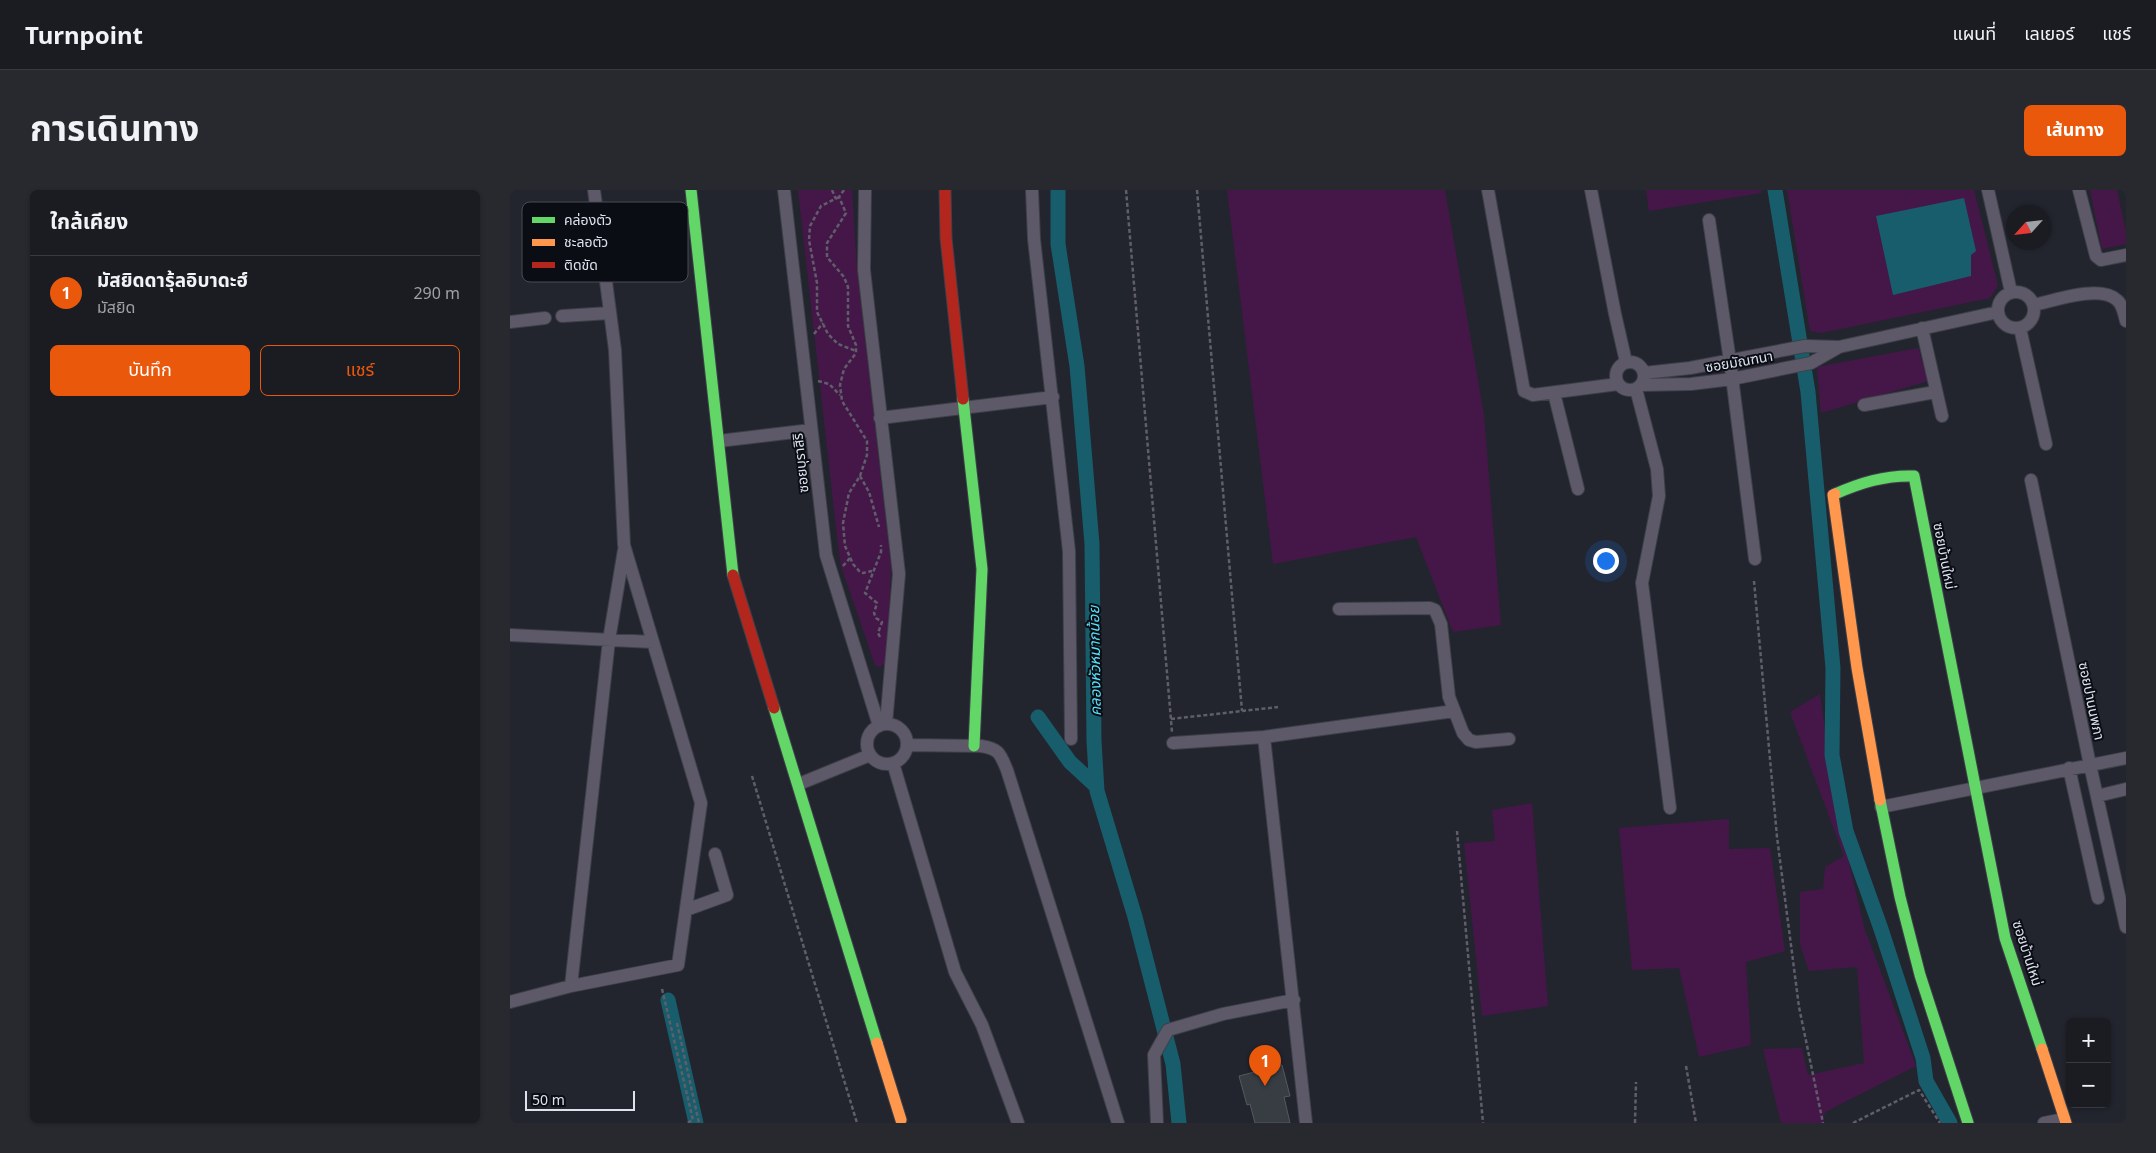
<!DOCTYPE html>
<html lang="th">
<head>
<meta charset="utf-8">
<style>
  body { margin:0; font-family:"Noto Sans","Noto Sans Thai",sans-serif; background:#27292f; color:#f1f3f6 }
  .controls { position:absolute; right:15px; bottom:15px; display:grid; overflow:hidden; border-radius:8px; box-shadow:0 1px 4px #0004 }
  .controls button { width:45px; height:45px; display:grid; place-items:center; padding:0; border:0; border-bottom:1px solid #383a40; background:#1a1c22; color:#f1f3f6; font:25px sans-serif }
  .compass { position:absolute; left:1496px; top:15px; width:45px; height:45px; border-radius:50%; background:#1a1c22; box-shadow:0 1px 4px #0004; rotate:243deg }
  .scale { position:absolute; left:15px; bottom:12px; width:110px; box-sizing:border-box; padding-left:5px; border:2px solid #dee2ee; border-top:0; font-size:14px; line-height:18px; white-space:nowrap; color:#dee2ee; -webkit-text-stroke:4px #0a0d14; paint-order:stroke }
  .you { position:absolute; left:1095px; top:370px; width:18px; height:18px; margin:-12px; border:4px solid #fff; border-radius:50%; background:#1a73e8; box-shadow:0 0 0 8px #1a73e833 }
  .badge { display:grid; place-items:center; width:32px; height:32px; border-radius:50%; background:#ea580c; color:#fff; font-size:16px; font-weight:700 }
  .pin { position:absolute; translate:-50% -41px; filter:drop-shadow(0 1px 2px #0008) }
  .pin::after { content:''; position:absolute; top:26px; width:18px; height:15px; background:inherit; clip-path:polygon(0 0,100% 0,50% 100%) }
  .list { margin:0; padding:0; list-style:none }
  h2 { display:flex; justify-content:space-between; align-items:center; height:65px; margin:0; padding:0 20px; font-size:21px }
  h2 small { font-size:16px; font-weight:400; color:#9fa1a5 }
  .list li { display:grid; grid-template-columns:32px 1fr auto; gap:15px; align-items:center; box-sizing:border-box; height:75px; padding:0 20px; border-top:1px solid #383a40 }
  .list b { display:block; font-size:19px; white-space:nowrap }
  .list p { margin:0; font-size:16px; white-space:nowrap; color:#9fa1a5 }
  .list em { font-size:16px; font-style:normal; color:#9fa1a5 }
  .actions { display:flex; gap:10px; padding:15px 20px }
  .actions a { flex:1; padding:11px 0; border:1px solid #ea580c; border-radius:8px; text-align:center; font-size:18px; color:#ea580c }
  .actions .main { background:#ea580c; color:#fff }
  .map { position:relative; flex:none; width:1616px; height:933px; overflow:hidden; border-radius:8px }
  header { display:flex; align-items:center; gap:30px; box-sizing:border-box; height:70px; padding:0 25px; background:#1a1c22; border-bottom:1px solid #383a40 }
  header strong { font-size:24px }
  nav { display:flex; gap:28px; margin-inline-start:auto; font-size:18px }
  .intro { display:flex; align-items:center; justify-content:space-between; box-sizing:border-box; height:120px; padding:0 30px }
  h1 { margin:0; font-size:35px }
  .button { padding:12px 22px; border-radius:8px; background:#ea580c; color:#fff; font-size:18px; font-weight:700 }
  main { display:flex; gap:30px; padding:0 30px }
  aside { flex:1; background:#1a1c22; border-radius:8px; box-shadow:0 1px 4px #0004 }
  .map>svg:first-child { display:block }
  .green { fill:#451749 }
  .water { fill:#175d6b }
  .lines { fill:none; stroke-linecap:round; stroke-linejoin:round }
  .canal { stroke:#175d6b; stroke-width:15 }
  .building { fill:#383d44; stroke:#545960 }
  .street-casing { stroke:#3d4048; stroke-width:14 }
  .fast-casing { stroke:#3d4048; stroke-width:13 }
  .slow-casing { stroke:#3d4048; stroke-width:13 }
  .jam-casing { stroke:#3d4048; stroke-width:13 }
  .path { stroke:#5f5e6a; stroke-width:2.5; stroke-dasharray:4 2.5; stroke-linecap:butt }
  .street { stroke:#5d5969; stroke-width:12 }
  .fast { stroke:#63d668; stroke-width:11 }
  .slow { stroke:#ff974d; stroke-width:11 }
  .jam { stroke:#b3261e; stroke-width:11 }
  .labels { text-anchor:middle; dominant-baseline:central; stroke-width:4; stroke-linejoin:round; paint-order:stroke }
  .street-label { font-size:14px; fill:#dee2ee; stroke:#0a0d14 }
  .water-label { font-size:15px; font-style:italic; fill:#59e2fc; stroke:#0a0d14 }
  .key { fill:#0a0d14; stroke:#4a4d55; stroke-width:1 }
  .key-label { font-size:14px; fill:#dee2ee }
</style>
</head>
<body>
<header>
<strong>Turnpoint</strong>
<nav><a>แผนที่</a><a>เลเยอร์</a><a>แชร์</a></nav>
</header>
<div class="intro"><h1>การเดินทาง</h1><a class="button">เส้นทาง</a></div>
<main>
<aside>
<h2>ใกล้เคียง<small></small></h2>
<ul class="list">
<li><span class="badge">1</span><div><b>มัสยิดดารุ้ลอิบาดะฮ์</b><p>มัสยิด</p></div><em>290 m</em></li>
</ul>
<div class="actions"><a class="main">บันทึก</a><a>แชร์</a></div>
</aside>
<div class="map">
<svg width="1616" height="933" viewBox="0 0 1616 933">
  <rect width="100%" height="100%" fill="#22252e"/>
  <path class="green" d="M288,0H342L347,80L381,377L377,471L370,477L365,475L331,376L328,355Z
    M717,0H935L974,225L991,435L943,442L906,347L763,374Z
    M1136,0H1251V3L1139,21Z
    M1277,0H1464L1488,96L1480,108L1311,143L1300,141Z
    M1580,0H1607L1616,42V54L1592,59Z
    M1408,158L1418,191L1311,223L1307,177Z
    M1310,504L1317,556L1335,656L1354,737L1406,876L1315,922L1313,933H1271L1253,859L1292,858L1298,885L1354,873L1347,777L1299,781L1290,754V702L1313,699L1315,677L1334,666L1280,522Z
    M1022,613L1038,816L972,826L954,653L985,651L982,620Z
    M1219,629V659L1260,658L1275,761L1236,772L1241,855L1189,867L1169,778L1122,780L1109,638Z"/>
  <path class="water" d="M1454,8L1466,61L1461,65V86L1383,105L1366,26Z"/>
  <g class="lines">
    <path class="canal" d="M548,0V54L567,176L582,354L584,551L587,601L625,727L663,874L669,933
      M1265,0L1298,202L1323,478L1322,565L1336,641L1371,739L1413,868L1416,891L1440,933
      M528,527L560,572L586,596
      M158,810L186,933"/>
  </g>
  <path class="building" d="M772,875L780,906L774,907L780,933H745L740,914L737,915L729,886Z"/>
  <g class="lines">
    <defs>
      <path id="street" d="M274,0L316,365L369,536
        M355,0L354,80L389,384L376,534
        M522,0L524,49L559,361L561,549
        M978,0L1014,201L1023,205L1108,194
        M1081,0L1105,124L1116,172
        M1478,0L1501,102
        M1569,0L1586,66L1591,70L1616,65
        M1199,30L1220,171L1245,369
        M1488 120a18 18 0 1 1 36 0a18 18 0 1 1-36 0Z
        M1524,115C1543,111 1590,94 1607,110C1613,115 1614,124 1616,131
        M52,126L100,123
        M0,132L35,128
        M1412,138L1432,226
        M1510,138L1536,254
        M1106 186a14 14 0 1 1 28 0a14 14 0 1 1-28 0Z
        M1134,183L1180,178L1295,156L1329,157L1488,122
        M1131,195L1181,194L1222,189L1301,173L1329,157
        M1126,199L1147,279L1149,306L1132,393L1160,618
        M1044,203L1068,299
        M1354,215L1425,202
        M370,228L543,207
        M209,251L301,240
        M1521,290L1580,575L1616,737
        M829,419L920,418L925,420L931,434L939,507L953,543L959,550L966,552L999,549
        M0,445L143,452L114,355L105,160L84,0
        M357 554a20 20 0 1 1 40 0a20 20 0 1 1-40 0Z
        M754,547L796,933
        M663,553L754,547L944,521
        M397,555L471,556C490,559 490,564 497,580L608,933
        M383,573L445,782L472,835L508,933
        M1559,578L1588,708
        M289,594L360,565
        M1587,606L1616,599
        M1371,617L1616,568
        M176,720L217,705L205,664
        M61,796L168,775L191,613L143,452
        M0,812L61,796L99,450L114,360
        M647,933L644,865L658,840L713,824L784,810
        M1534,933L1554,929"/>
      <path id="fast" d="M181,0L223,385
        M453,209L472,379L464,556
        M1325,304C1350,293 1375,285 1404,286L1495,748L1532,859
        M264,518L367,853
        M1370,610L1390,707L1410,785L1458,933"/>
      <path id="slow" d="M1325,304L1323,305L1347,478L1370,610
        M367,853L391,930
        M1532,859L1556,933"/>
      <path id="jam" d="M435,0L436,48L453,209
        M223,385L264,518"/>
    </defs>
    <use href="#street" class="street-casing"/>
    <use href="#fast" class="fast-casing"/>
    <use href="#slow" class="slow-casing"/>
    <use href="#jam" class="jam-casing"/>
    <path class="path" d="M322,0L326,9
      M334,0L329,7L336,23L317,53V67L334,87L338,97V136L346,155V163L334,179L330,195L332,211L357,251V265L350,286L339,303L333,333L335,356L343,374L350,382L353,383L362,381
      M616,0L662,542
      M687,0L732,521
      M329,7L311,16L300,36L299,50L307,93V122L318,144L328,154L346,161
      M304,144L313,133
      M308,191L319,194L330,205
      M350,286L359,302L369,337
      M333,376L340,368
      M1244,391L1267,647L1289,817L1313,933
      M370,447L368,443L372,432L366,428L364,423L367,413L355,403L371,362V355
      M661,529L768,517
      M242,586L347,933
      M947,641L973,933
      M152,799L183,930L177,933
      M167,833L189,933
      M1176,876L1186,933
      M1125,933L1126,892
      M1343,933L1409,900L1430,933"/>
    <use href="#street" class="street"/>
    <use href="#fast" class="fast"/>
    <use href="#slow" class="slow"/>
    <use href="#jam" class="jam"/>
  </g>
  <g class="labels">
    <g class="street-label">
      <text transform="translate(1229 171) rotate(-10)">ซอยมัณฑนา</text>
      <text transform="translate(290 273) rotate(-96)">ซอยบุราสิริ</text>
      <text transform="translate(1435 366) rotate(79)">ซอยบ้านใหม่</text>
      <text transform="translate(1582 511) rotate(78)">ซอยปานนพภา</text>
      <text transform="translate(1518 763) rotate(72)">ซอยบ้านใหม่</text>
    </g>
    <g class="water-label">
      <text transform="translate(584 471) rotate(-91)">คลองหัวหมากน้อย</text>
    </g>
  </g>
  <rect x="12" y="12" width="166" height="80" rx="8" class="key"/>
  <rect x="22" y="27" width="23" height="6" fill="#63d668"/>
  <rect x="22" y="49" width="23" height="7" fill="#ff974d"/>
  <rect x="22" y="72" width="23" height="6" fill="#b3261e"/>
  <g class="key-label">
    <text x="54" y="35">คล่องตัว</text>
    <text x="54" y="57">ชะลอตัว</text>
    <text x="54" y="80">ติดขัด</text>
  </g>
</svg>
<div class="controls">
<button>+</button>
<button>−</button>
</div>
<svg class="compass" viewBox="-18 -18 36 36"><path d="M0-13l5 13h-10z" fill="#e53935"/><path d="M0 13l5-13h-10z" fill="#9fa1a5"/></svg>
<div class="scale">50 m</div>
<div class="you"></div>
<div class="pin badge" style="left:755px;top:896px">1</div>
</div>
</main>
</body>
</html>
